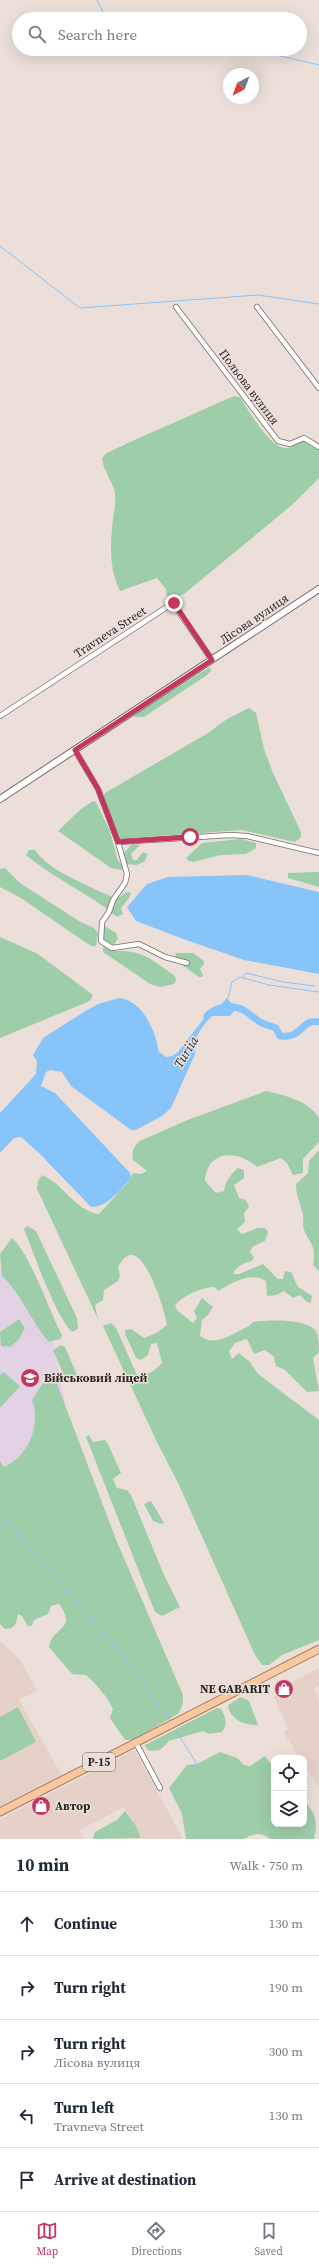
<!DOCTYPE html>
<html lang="en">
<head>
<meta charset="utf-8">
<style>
  body { margin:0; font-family:"Source Serif 4",serif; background:#f2f2f3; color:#1f2937 }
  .controls { position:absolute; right:12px; bottom:12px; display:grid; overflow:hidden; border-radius:8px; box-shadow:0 4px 16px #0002 }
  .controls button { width:36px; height:36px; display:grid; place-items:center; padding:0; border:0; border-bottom:1px solid #e0e1e3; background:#fff; color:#1f2937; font:20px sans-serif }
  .compass { position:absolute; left:223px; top:68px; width:36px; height:36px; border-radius:50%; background:#fff; box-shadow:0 4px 16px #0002; rotate:221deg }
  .stop { position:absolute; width:12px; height:12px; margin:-9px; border:3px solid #c5365f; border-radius:50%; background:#fff }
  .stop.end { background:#c5365f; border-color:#fff; box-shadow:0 1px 4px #0008 }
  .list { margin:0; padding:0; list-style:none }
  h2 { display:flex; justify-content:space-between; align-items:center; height:52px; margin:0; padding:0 16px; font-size:17px }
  h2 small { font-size:13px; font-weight:400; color:#747a83 }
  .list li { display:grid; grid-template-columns:26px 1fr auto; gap:12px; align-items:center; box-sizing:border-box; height:64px; padding:0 16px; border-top:1px solid #e0e1e3 }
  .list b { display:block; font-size:15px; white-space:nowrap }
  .list p { margin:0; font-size:13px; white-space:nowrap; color:#747a83 }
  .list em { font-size:13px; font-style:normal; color:#747a83 }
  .icon { flex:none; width:22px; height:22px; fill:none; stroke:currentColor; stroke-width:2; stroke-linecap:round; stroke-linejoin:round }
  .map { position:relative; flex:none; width:319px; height:1839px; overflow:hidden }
  .search { position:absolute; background:#fff; box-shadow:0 4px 16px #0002; left:12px; right:12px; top:12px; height:44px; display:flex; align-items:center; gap:10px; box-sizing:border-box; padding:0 14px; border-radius:22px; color:#747a83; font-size:15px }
  .sheet { height:372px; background:#fff }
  nav { display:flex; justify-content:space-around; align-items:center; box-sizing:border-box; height:56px; border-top:1px solid #e0e1e3; background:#fff; font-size:11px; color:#747a83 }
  nav a { display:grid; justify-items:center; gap:2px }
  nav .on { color:#c5365f }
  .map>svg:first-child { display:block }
  .built { fill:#e5d1c8 }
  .education { fill:#e3d2e4 }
  .green { fill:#9ecdaa }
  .water { fill:#87c4fa }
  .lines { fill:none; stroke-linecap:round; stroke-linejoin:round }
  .stream { stroke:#87c4fa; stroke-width:1 }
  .river { stroke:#87c4fa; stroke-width:7 }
  .street-casing { stroke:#756b66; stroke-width:6 }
  .secondary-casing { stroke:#756b66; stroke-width:8 }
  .primary-casing { stroke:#ab794f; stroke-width:9 }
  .street { stroke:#fff; stroke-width:4.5 }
  .secondary { stroke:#fff; stroke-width:6 }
  .primary { stroke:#f6c9a3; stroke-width:7 }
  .route { stroke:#c5365f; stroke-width:5 }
  .labels { text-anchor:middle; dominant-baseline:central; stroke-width:3; stroke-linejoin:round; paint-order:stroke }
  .shield { fill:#ecdfda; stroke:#665e5b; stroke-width:1 }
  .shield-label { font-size:11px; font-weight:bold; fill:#2c2725 }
  .street-label { font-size:12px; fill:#2c2725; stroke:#ecdfda }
  .poi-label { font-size:12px; font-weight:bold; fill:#2c2725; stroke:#ecdfda; text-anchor:start }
  .water-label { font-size:13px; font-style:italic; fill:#002e50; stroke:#ecdfda }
</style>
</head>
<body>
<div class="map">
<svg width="319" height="1839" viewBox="0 0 319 1839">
  <rect width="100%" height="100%" fill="#ecdfda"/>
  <path class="built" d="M0,1641L20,1660L37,1690L19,1700L63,1777L0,1809Z
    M319,1668V1686L314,1689L319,1700V1787L304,1765V1758H300L283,1732L288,1729L274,1697L277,1695L275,1691Z
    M135,1750L183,1839H143L124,1807L79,1830L84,1839H0V1819Z"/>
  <path class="education" d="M0,1270L7,1271L53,1343L67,1412L10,1468L0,1464Z"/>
  <path class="green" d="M234,396L240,397C248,409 271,451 288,448C293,447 298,442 302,440L308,441L319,450V478L292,505L184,594L171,599L167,597L166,589L157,578L120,591C109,568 110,545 113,519C114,512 116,503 115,495C115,484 103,472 102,458L107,453L130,442Z
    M210,667L211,671L207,675L144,717H134L138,712Z
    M249,708L256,713L264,749L273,773L301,832V837L295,842L242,830L120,839L103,798L105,793L208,733L227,719Z
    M93,801L96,802L110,831L117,858L122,866V870L111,868L58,831L81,809Z
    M241,839L256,843V848L246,854L220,855L194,862L189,861L186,858L202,843Z
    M132,844L140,845L131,854L133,860H137L143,852L148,854L144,862L136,865L126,864L121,856Z
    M29,850H35C49,872 93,887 116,899L127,892L131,893L129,898L121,908L123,914L117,917C89,893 54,879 26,855Z
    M5,868L20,883L79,921L94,928L98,933L96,946H91L82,940L21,898L0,887V869Z
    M319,872V887L288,878V873Z
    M105,926L116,933L118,939L114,944L115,951C144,950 152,960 175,976L176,981L174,984L160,987L150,984L103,952L104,930Z
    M0,937L38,954L93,995L90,1001L0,1038Z
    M175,953H193L204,961V964L200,969L203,975L202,977H199L182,965L188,964L184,959L176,957Z
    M266,1091C283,1095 310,1101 319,1118V1142L303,1159V1173L293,1175L287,1163L281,1158L257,1167C237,1149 207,1150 205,1181L216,1193L224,1191C225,1182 231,1174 238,1168L244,1170V1178L234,1185L239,1198L246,1200L249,1207L244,1213L245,1222L237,1229L242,1234L258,1228H265L268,1232L265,1241L252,1247L250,1252L254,1257L252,1261C244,1263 236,1266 233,1274H239L263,1264L278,1279H283L285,1271L291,1272L298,1287L312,1296L311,1303L307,1302L300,1295L293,1298L284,1291L276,1295L267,1296L266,1281C250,1271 232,1283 218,1291L215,1287C203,1287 182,1295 175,1306L178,1311L193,1323L197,1318L194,1311L202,1298L213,1307L208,1315L202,1320L200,1336C216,1348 233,1333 249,1326L253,1322C268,1320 306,1318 316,1331C319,1336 319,1345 319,1352L313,1358L319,1391L307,1392L285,1370L276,1366L274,1357L265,1350L254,1354L247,1339L235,1343L229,1351L232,1359L239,1353L250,1362L258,1374L319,1420V1640L282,1655L269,1665H262L255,1655L179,1485L156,1440L103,1326L111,1323L116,1328L137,1375C148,1377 155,1370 162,1363L157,1343L151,1344L148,1355L141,1360L136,1358L126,1336L125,1330L131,1329L144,1338L158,1332L167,1325C165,1311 147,1253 131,1255C125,1255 121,1262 118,1267L120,1275L118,1281L104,1290L103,1300L95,1305L98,1319L37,1189L38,1181L42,1175C64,1184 75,1211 99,1214L129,1181L133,1173L141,1174L147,1171L133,1160C131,1152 134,1146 140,1141L185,1121Z
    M319,1150V1271L313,1265C317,1246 310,1244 304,1230C302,1225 304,1219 303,1214C300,1202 296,1196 296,1184L308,1173L309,1161Z
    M27,1226L36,1231L77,1318L78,1329L72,1332C55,1315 34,1254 24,1229Z
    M12,1238C30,1253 49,1311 62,1335L60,1339L49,1342C31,1322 23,1296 2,1276L0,1254Z
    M19,1319L25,1328L19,1339L10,1347L1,1346L0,1332Z
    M61,1345L65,1347L80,1382L66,1380L53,1350Z
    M3,1372L20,1386L0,1408V1375Z
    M50,1372L54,1376L117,1542L183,1695V1703L179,1713L134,1740H125L110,1718L113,1709C107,1696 97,1685 86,1675L72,1674L49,1647C53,1626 78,1630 59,1604L51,1606L48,1614L34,1620L32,1626H28L22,1616L18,1614L16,1623L12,1628L5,1629L0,1624V1461L4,1467C29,1456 41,1425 32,1400Z
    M89,1435L93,1442L105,1440L108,1444L121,1473L113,1479L117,1488L127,1490L131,1495L164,1575L180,1607L162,1616L155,1612L86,1437Z
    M151,1501L164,1523L162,1524L153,1521L144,1504Z
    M241,1697L249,1701L258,1725C246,1726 229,1719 228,1705Z
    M18,1707L36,1742L0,1761V1717Z
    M217,1708L221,1709C226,1718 228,1723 222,1732L209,1734L203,1731L196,1733L169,1741L160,1750L150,1751L146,1748L145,1745Z
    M220,1752L237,1758L244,1765L250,1766L265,1756L271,1764V1783L274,1785V1824H304V1800C314,1811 319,1823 314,1837L315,1839H270C262,1832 253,1833 244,1839H186L182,1814L169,1788L187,1765L197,1764Z
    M125,1811L136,1826L141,1838L93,1839L95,1832L117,1820Z"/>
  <path class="water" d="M247,875L319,892V974L244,960L186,940L136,921L127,907L147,884L168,877Z
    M119,998C144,1001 155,1031 159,1052L166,1057L172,1056L177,1053L209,1012L216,1010L227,998L236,1009L230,1016H211L201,1029L194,1042L195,1054L171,1108L162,1116L136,1130H131L71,1086L62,1072L50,1070L46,1072L41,1086L55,1093L130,1173L131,1178C120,1190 108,1207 91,1207L39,1153L21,1137L14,1138L0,1153V1113L36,1074L37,1061L33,1055L43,1038L84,1012L98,1004Z"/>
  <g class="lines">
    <path class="stream" d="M97,0L107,19
      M251,49L319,65
      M0,246L80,308L258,295L319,304
      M243,977L246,973L283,982L315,986
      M228,998L232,982L240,977L269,985L319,992
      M0,1517L8,1522L144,1681L152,1699L164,1713H167L170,1720
      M176,1731L197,1764"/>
    <path class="river" d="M207,1016C215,1006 233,1004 245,1011C250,1014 255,1019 260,1022C265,1025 271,1026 276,1028L280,1036C303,1039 301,1018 319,1022"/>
    <defs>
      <path id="street" d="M176,307L278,441L290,444L304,438L319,447
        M257,307L319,388
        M0,716L173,603L212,660
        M75,750L98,789L118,842L127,874L125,883L113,900L109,912L102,922L101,941L112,948L139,944L165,957L187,963
        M118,842L230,835L247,836L319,853
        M136,1743L160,1788"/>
      <path id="secondary" d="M0,799L319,589"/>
      <path id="primary" d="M0,1812L319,1649"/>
    </defs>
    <use href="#street" class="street-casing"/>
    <use href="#secondary" class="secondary-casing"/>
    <use href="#primary" class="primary-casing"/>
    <use href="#street" class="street"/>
    <use href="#secondary" class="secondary"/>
    <use href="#primary" class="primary"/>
  </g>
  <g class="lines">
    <path class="route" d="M174,603L212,660L75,750L98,789L118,842L190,837"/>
  </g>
  <defs>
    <symbol id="school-disc" viewBox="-11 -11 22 22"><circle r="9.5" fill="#c5365f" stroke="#ecdfda"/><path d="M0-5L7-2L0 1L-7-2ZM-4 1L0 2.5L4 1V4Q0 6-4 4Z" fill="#fff"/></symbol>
    <symbol id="shop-disc" viewBox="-11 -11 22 22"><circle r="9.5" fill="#c5365f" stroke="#ecdfda"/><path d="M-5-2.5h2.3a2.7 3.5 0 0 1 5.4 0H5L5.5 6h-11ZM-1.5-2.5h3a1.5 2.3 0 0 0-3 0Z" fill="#fff"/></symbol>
  </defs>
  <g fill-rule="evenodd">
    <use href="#school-disc" x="19" y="1367" width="22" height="22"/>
    <use href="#shop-disc" x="273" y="1678" width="22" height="22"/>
    <use href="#shop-disc" x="30" y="1795" width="22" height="22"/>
  </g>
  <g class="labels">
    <rect class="shield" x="83" y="1753" width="32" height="18" rx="3"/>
    <g class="shield-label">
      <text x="99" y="1762">Р-15</text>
    </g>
    <g class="street-label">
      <text transform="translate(249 387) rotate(53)">Польова вулиця</text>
      <text transform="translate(254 619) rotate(-34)">Лісова вулиця</text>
      <text transform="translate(110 632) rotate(-33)">Travneva Street</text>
    </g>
    <g class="poi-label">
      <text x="44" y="1378">Військовий ліцей</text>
      <text x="270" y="1689" text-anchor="end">NE GABARIT</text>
      <text x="55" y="1806">Автор</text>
    </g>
    <g class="water-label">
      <text transform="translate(186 1052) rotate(-59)">Turiia</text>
    </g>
  </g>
</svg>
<div class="controls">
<button><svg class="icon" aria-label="locate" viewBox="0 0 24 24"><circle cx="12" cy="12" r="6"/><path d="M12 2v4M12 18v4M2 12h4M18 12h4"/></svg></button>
<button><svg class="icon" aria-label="layers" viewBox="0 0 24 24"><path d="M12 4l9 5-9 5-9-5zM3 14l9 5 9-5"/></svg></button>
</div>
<svg class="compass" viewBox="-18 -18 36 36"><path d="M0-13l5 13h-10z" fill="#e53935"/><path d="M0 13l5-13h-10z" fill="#747a83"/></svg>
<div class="stop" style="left:190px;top:837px"></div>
<div class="stop end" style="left:174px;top:603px"></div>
<div class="search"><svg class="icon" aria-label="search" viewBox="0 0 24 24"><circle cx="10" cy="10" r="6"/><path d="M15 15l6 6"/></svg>Search here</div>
</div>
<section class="sheet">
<h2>10 min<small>Walk · 750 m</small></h2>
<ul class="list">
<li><svg class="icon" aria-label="ahead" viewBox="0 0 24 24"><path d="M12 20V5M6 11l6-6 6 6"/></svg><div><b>Continue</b></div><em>130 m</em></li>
<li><svg class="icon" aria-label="right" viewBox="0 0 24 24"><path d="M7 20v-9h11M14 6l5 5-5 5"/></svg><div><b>Turn right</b></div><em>190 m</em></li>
<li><svg class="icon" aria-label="right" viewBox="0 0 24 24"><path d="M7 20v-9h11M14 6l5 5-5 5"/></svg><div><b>Turn right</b><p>Лісова вулиця</p></div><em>300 m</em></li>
<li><svg class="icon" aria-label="left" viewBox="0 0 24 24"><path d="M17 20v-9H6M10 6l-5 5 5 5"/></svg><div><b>Turn left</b><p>Travneva Street</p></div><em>130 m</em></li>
<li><svg class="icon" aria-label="arrive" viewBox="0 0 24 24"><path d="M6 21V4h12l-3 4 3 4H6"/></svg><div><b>Arrive at destination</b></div></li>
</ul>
</section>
<nav>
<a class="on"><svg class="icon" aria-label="map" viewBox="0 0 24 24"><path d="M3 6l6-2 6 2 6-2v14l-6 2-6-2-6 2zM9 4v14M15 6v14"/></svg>Map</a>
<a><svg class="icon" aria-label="directions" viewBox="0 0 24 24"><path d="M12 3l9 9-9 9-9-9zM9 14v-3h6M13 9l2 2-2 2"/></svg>Directions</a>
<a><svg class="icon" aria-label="saved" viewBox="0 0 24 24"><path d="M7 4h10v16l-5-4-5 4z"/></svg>Saved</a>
</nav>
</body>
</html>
